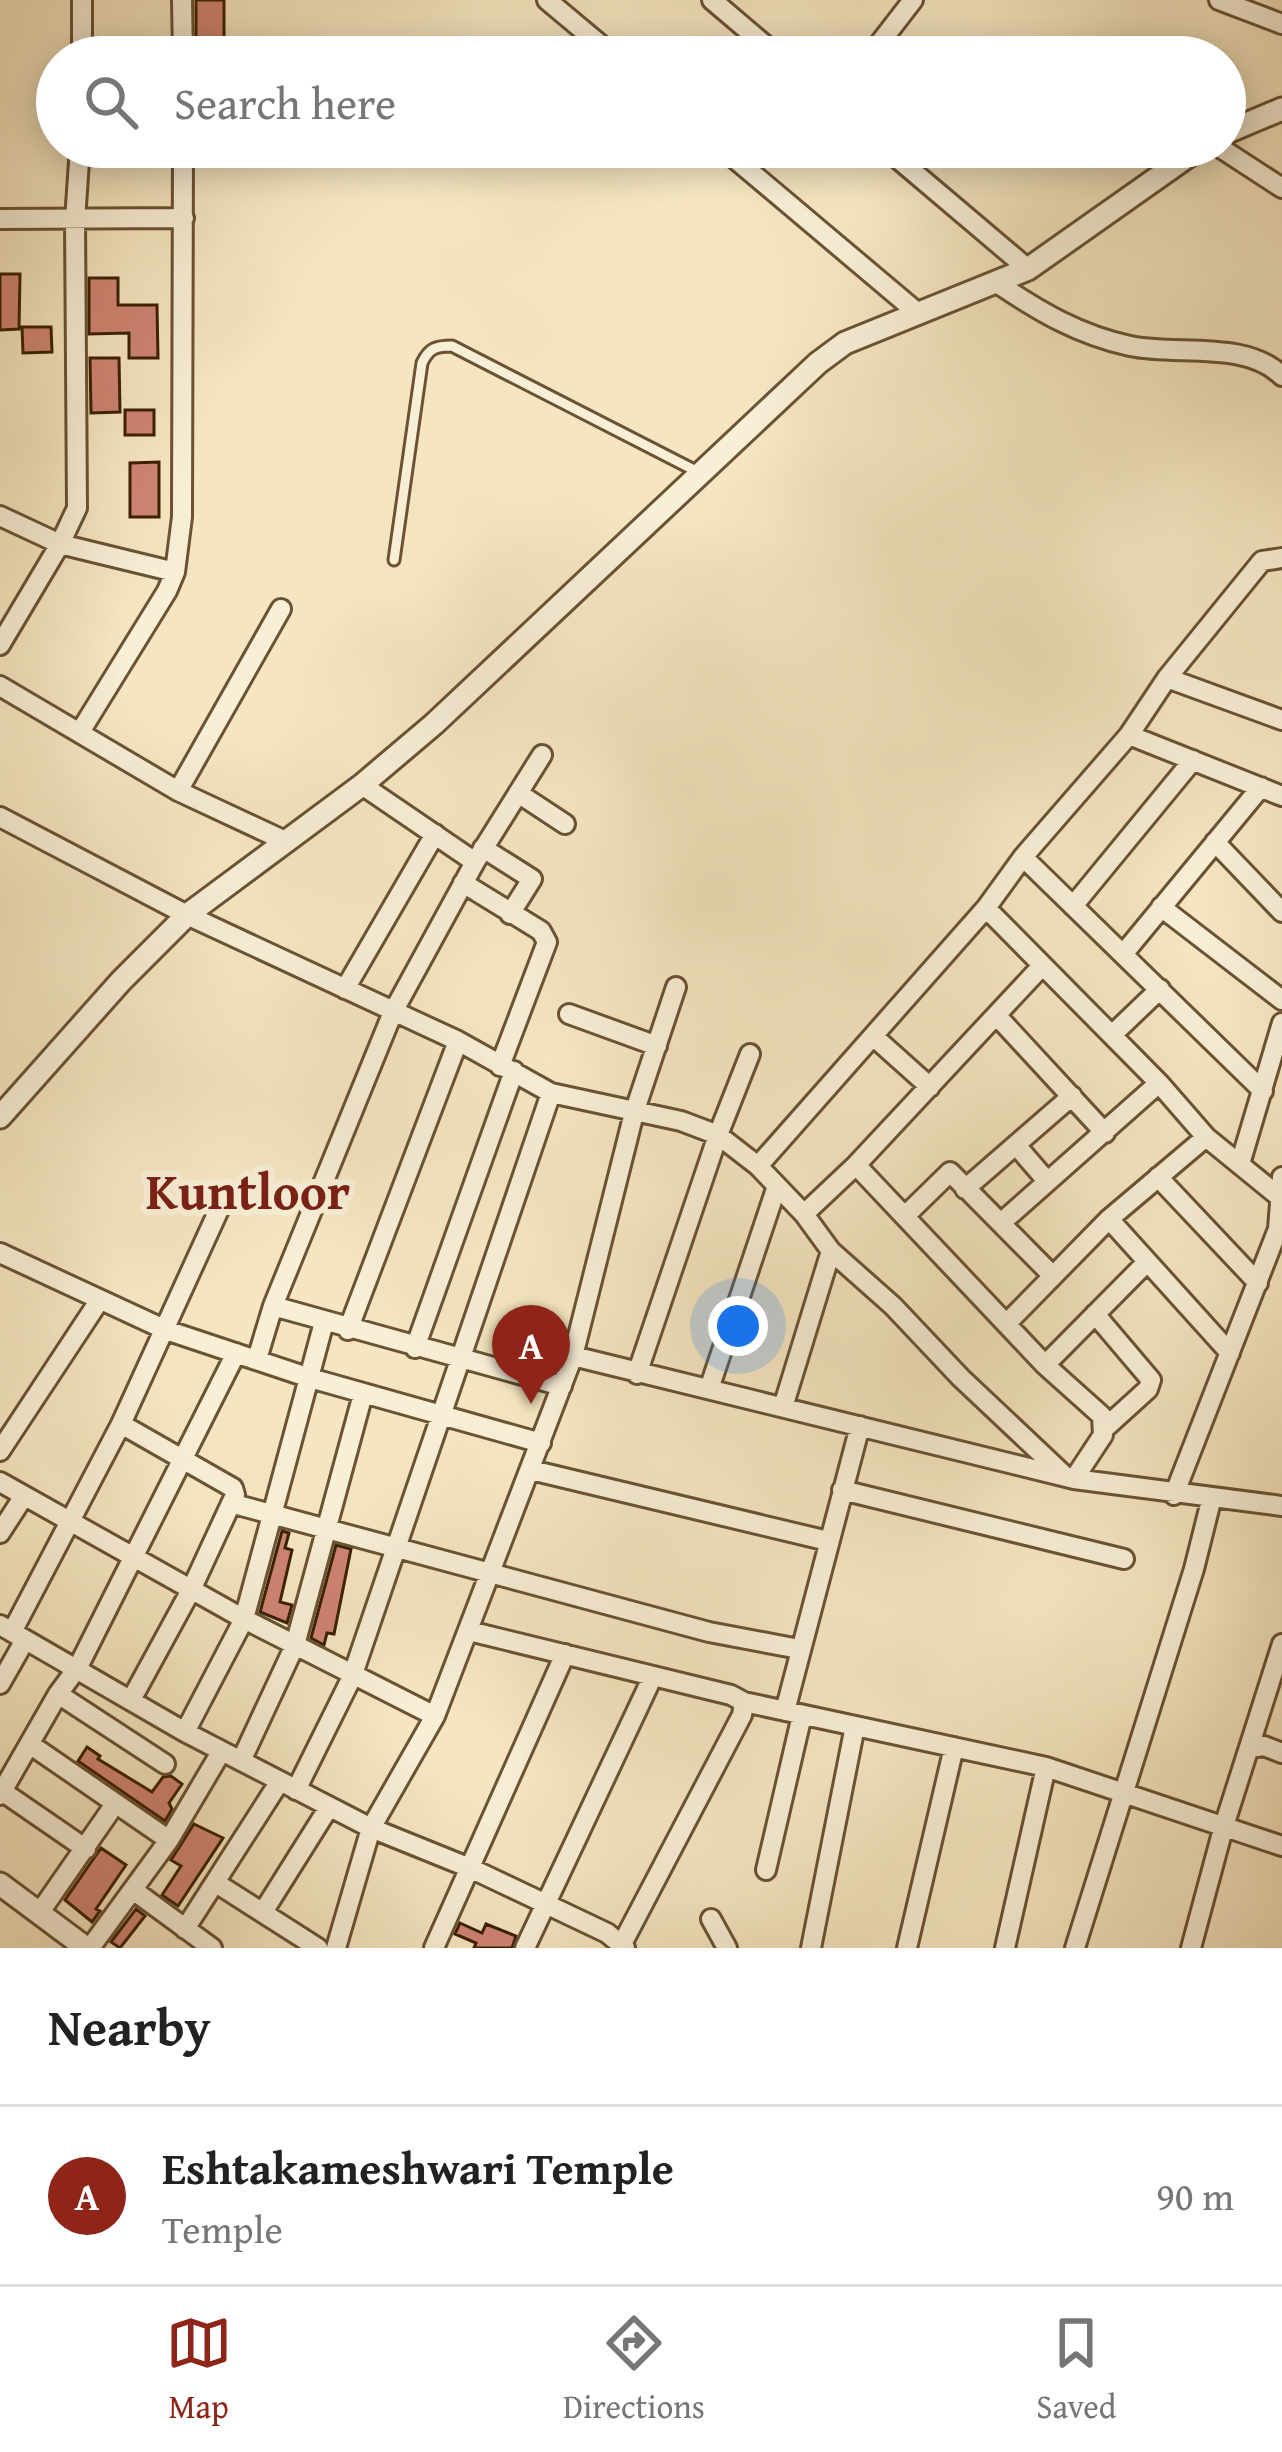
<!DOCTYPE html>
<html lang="en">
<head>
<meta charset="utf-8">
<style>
  body { margin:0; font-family:"Gentium Book Plus",serif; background:#f6f6f6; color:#222 }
  .you { position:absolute; left:738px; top:1326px; width:42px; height:42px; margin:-30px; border:9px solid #fff; border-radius:50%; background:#1a73e8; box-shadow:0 0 0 18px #1a73e833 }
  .badge { display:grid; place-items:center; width:78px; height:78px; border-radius:50%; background:#8f2418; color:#fff; font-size:39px; font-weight:700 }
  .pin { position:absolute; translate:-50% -99px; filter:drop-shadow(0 3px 6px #0008) }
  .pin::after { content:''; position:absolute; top:63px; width:42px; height:36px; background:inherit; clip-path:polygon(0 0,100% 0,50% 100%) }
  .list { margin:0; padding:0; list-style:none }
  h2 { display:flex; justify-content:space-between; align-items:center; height:156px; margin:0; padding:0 48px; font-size:51px }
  h2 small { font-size:39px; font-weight:400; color:#767676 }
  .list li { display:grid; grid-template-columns:78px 1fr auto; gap:36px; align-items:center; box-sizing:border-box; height:180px; padding:0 48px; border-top:3px solid #e0e0e0 }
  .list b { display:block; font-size:45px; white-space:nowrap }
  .list p { margin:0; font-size:39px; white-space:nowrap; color:#767676 }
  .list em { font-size:39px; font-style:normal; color:#767676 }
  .icon { flex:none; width:66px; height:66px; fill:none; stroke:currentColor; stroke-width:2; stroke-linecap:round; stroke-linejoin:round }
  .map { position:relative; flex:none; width:1282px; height:1948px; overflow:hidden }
  .search { position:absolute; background:#fff; box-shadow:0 6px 30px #0003; left:36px; right:36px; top:36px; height:132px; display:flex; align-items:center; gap:30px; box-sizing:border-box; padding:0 42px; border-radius:66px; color:#767676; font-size:45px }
  .sheet { height:336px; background:#fff }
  nav { display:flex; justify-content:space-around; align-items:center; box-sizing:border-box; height:168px; border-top:3px solid #e0e0e0; background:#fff; font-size:33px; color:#767676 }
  nav a { display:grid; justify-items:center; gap:6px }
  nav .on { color:#8f2418 }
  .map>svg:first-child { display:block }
  .building { fill:#cf8473; stroke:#3b2002; stroke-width:3 }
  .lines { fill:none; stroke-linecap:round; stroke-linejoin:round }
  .service-casing { stroke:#6a5232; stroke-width:15 }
  .minor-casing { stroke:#6a5232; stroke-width:24 }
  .tertiary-casing { stroke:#6a5232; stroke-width:27 }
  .service { stroke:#f8efd7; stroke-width:9 }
  .minor { stroke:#f8efd7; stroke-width:18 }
  .tertiary { stroke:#f8efd7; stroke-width:21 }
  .labels { text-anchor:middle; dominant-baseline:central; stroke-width:12; stroke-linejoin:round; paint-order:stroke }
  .quarter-label { font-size:51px; font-weight:bold; fill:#7a1f14; stroke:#f8efd7 }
</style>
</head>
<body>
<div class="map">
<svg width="1282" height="1948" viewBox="0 0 1282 1948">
  <rect width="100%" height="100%" fill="#f5e6c1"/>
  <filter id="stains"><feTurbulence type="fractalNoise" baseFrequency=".00167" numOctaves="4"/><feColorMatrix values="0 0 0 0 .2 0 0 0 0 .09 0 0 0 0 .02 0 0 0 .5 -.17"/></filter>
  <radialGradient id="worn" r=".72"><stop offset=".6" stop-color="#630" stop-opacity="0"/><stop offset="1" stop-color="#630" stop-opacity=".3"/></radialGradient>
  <path class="building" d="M196,0H224V41H196Z
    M0,274H20L19,329L0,330Z
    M89,278H118V305H157L158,358H129V333L89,334Z
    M22,327H51L52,352L23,353Z
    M90,358H119L120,412L91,413Z
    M125,410H154V435H125Z
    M159,462V517H130V463Z
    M282,1531L289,1533L285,1548L292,1550L280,1602L292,1605L287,1623L260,1612Z
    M336,1545L351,1549L334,1634L327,1633L324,1645L311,1638Z
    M87,1747L100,1756L98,1759L152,1792L163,1777L171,1776L182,1784L169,1803L172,1809L165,1821L78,1761Z
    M194,1824L223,1838L178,1906L162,1895L181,1866L171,1860Z
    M101,1848L126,1865L96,1909L100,1911L92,1922L65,1900Z
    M136,1909L145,1916L120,1948L111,1942Z
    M460,1923L482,1933L486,1924L516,1936L512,1948H474L476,1943L455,1934Z"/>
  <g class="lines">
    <defs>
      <path id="service" d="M394,560L422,363C429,348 436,346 452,346L698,472"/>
      <path id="minor" d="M182,0L183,57
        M547,0L615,57
        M712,0L779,57
        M1219,0L1282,24
        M82,57V0
        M869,57L913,0
        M721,147L919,314
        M884,147L1028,269
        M1219,147L1282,188
        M0,219L184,218
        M997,283C1040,312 1079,335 1130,346C1177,356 1246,340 1282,376
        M0,516L60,544L77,508L75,220L80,147
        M0,645L60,544L175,572
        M1167,678L1282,720
        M0,686L178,791L283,840
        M80,732L167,591L175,572L182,517L183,147
        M1129,735L1282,796
        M362,785L475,862
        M178,791L281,609
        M518,793L565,824
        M0,817L187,915L458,1041L551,1093L681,1121L718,1135L758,1166L804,1214L831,1251L893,1306L961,1378L1065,1476
        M1215,842L1282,912
        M483,848L532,879L510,914
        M1023,857L1263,1091
        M463,883L541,931L547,942L500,1066
        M1073,906L1193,760
        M1161,907L1282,1000
        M986,908L1159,1083L1206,1137L1282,1199
        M1124,953L1261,787
        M345,989L435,834
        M569,1014L657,1046
        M997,1016L1105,1133
        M1112,1035L1160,989
        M873,1036L930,1087
        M1016,1145L1047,1181
        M1240,1164L1282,1023
        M856,1165L1045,1365L1102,1416L1103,1435L1074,1479
        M758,1166L986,908L1023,857L1129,735L1167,678L1262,561L1282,558
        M1158,1177L1258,1283
        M965,1189L1072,1096
        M804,1214L856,1165L1041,967
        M905,1216L950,1172L1051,1274
        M1109,1219L1230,1353
        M1002,1222L1159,1083
        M0,1253L166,1330L310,1378L541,1443
        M273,1306L562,1386
        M1095,1314L1151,1380L1148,1389L1105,1428
        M1006,1324L1109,1219L1206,1137
        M348,1330L458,1041
        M415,1348L514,1071
        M573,1356L1074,1479L1282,1506
        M257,1359L273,1306L393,1012L475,862L542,755
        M1045,1365L1147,1262
        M637,1374L718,1135L750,1054
        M709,1389L776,1189
        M783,1407L831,1251
        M121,1424L233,1488L235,1495L191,1590L131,1700
        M0,1451L99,1301
        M531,1470L828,1541
        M0,1482L244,1619L435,1716
        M842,1490L1124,1559
        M1174,1495L1278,1229L1282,1177
        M234,1504L709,1632L799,1649
        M0,1533L24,1496
        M0,1625L185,1732L371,1828L470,1868L607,1933L625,1948
        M469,1631L731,1695L744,1702L742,1715L622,1944
        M12,1632L121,1424L222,1203
        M0,1684L25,1640
        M58,1694L165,1764
        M744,1702L1046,1767L1282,1846
        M785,1711L860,1426
        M185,1732L244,1619L324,1322
        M31,1745L169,1840
        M1250,1748L1264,1746L1282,1753
        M241,1761L295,1645L363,1394
        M296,1790L352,1677L551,1093
        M3,1792L86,1849
        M0,1795L58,1694L78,1667L236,1353
        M766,1870L802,1715
        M216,1883L318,1948
        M133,1890L212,1948
        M40,1912L115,1804
        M263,1912L329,1807
        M711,1919L727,1948
        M185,1929L280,1781
        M90,1948L169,1840L221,1752
        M336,1948L371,1828L435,1716L573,1356L634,1113L676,987
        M434,1948L565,1654
        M525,1948L653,1676
        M811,1948L855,1726
        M907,1948L954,1747
        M1005,1948L1046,1767
        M1075,1948L1194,1569L1212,1497
        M1191,1948L1223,1829L1282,1644"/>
      <path id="tertiary" d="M1225,133L1282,109
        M0,1117L121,981L187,915L362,785L434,724L818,363L845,343L1028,269L1201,147
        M0,1884L86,1948"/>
    </defs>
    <use href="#service" class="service-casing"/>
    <use href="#minor" class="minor-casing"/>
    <use href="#tertiary" class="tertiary-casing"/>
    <use href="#service" class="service"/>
    <use href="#minor" class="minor"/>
    <use href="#tertiary" class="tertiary"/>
  </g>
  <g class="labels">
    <g class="quarter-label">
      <text x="248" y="1190">Kuntloor</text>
    </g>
  </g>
  <rect width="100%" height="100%" filter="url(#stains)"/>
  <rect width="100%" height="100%" fill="url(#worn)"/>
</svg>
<div class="you"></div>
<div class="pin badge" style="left:531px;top:1404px">A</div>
<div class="search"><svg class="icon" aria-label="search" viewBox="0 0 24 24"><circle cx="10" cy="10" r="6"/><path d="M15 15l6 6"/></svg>Search here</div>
</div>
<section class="sheet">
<h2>Nearby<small></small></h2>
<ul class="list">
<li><span class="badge">A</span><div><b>Eshtakameshwari Temple</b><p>Temple</p></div><em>90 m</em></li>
</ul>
</section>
<nav>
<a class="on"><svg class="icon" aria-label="map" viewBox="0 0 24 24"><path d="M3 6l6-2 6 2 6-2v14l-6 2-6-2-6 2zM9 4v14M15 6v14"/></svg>Map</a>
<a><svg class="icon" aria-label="directions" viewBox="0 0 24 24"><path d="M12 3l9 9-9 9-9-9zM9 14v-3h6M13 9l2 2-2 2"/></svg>Directions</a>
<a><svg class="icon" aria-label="saved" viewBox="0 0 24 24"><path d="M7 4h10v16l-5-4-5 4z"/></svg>Saved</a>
</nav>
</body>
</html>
